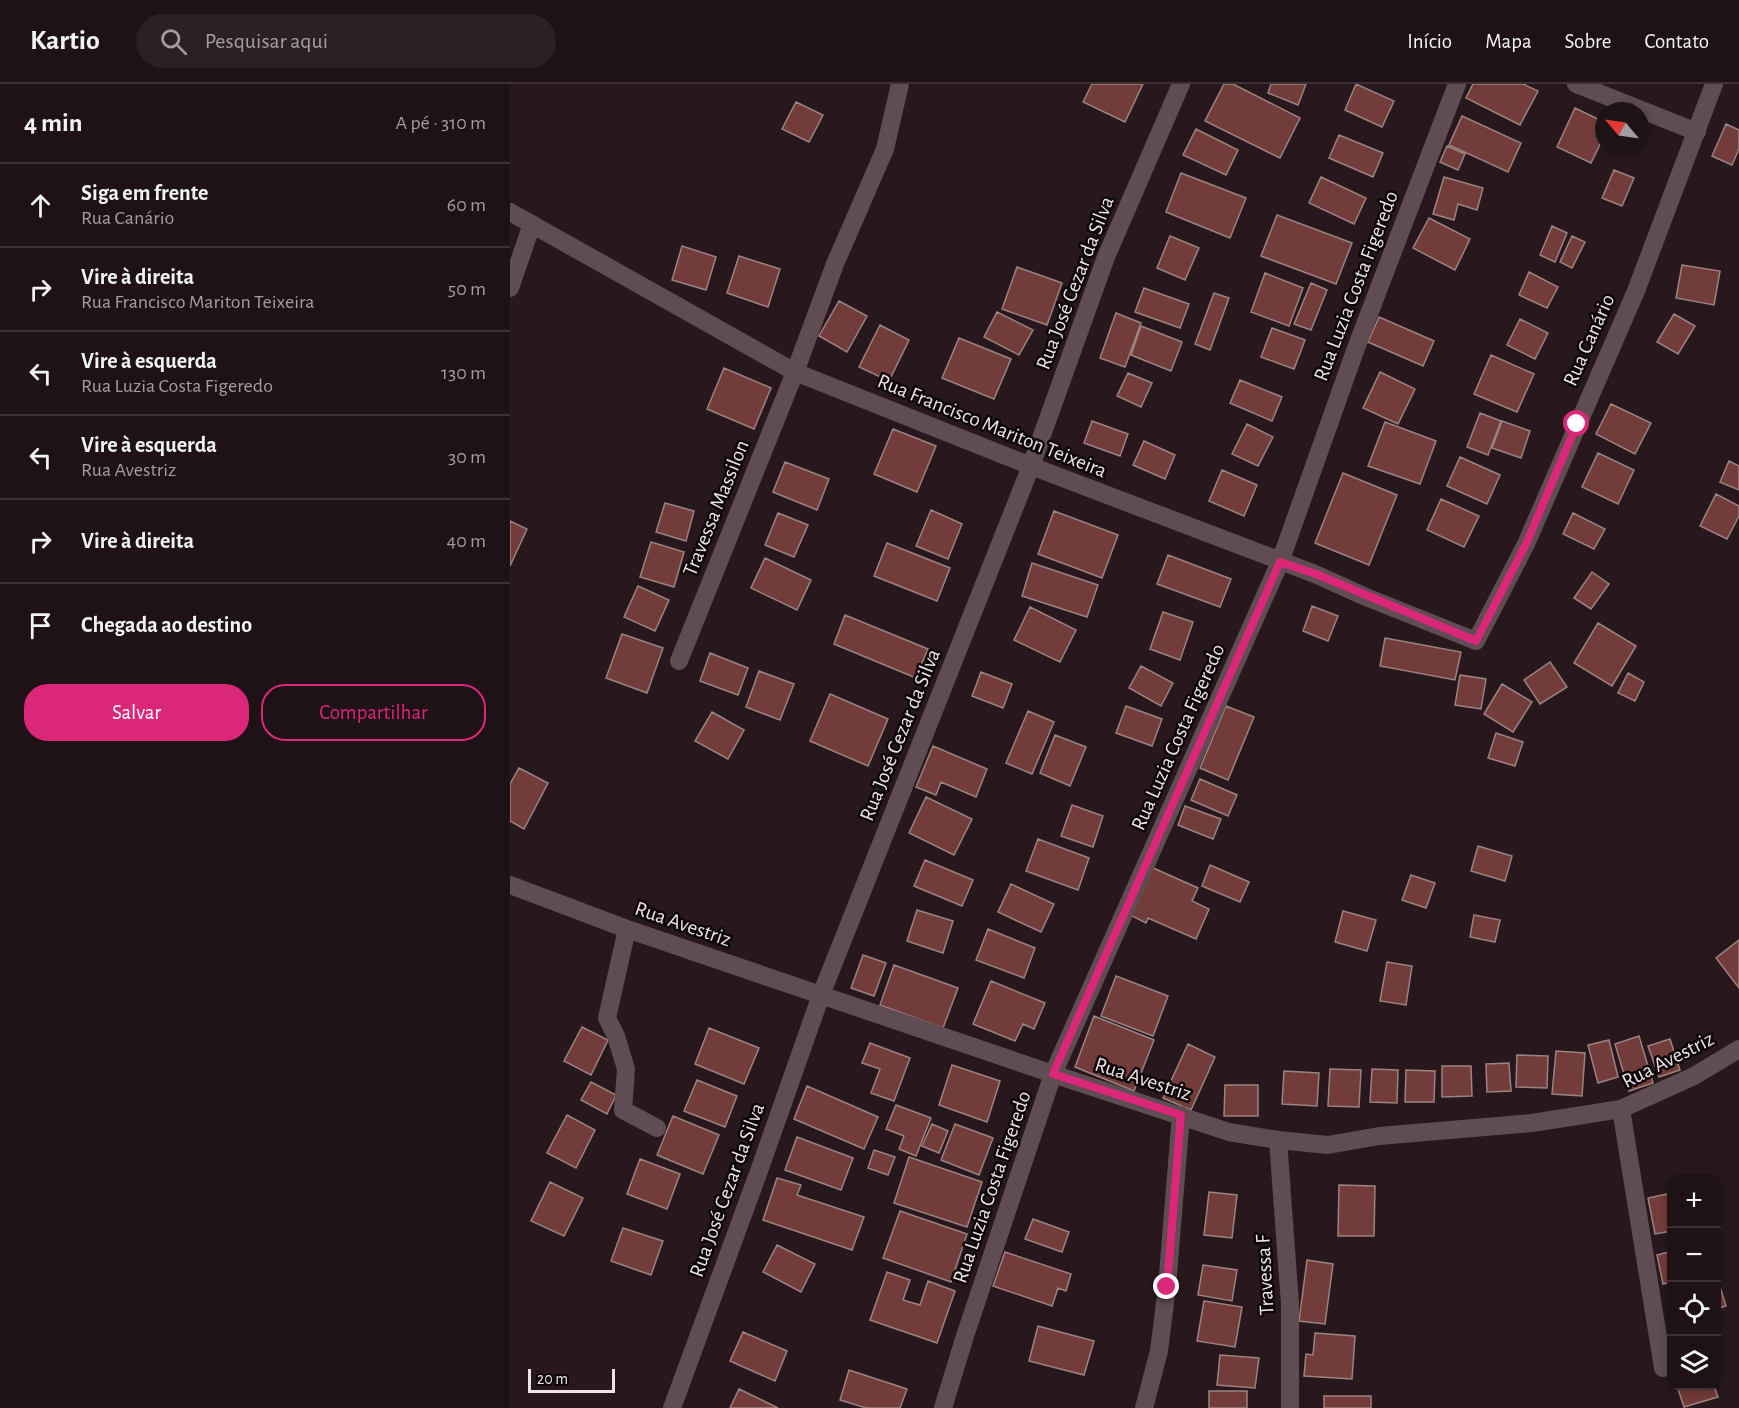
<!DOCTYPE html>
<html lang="pt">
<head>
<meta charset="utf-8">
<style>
  body { margin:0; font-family:"Alegreya Sans",sans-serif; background:#2b2023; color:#f1f3f6 }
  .controls { position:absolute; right:18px; bottom:18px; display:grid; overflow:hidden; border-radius:12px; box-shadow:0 3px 9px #0003 }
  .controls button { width:54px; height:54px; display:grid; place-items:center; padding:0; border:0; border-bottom:2px solid #3c3235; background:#1e1216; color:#f1f3f6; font:30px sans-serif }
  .compass { position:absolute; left:1085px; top:18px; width:54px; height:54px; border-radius:50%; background:#1e1216; box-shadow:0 3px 9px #0003; rotate:299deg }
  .scale { position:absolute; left:18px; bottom:15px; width:87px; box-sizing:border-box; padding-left:6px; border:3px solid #efe3e7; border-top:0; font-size:16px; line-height:21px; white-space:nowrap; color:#efe3e7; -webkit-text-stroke:4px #0c0608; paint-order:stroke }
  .stop { position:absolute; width:18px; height:18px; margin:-14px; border:4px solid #db2777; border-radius:50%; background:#fff }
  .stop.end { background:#db2777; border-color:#fff; box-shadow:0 2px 6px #0008 }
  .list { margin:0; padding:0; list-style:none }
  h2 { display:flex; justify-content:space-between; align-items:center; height:78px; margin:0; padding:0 24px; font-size:26px }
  h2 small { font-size:20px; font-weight:400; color:#a19ea1 }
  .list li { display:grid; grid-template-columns:39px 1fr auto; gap:18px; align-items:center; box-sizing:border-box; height:84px; padding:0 24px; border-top:2px solid #3c3235 }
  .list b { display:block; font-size:22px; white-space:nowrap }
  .list p { margin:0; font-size:20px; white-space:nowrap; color:#a19ea1 }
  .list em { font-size:20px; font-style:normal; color:#a19ea1 }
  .actions { display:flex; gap:12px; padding:18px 24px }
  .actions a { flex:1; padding:14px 0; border:2px solid #db2777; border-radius:24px; text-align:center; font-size:21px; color:#db2777 }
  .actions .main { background:#db2777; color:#fff }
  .icon { flex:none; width:33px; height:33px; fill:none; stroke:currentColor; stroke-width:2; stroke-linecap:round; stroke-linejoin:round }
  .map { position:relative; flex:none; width:1229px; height:1324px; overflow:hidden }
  header { display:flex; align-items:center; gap:36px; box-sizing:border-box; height:84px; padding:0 30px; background:#1e1216; border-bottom:2px solid #3c3235 }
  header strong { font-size:28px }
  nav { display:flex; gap:33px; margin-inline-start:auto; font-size:21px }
  .search { width:420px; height:54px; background:#2b2023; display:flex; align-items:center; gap:15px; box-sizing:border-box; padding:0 21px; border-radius:33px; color:#a19ea1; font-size:22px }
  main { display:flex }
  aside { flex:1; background:#1e1216 }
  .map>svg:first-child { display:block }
  .building { fill:#723c3a; stroke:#9a8381; stroke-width:1.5 }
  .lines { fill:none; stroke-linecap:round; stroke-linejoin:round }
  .street { stroke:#604d54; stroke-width:18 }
  .route { stroke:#db2777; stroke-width:8 }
  .labels { text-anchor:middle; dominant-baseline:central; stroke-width:5; stroke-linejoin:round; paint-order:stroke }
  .street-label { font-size:21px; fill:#efe3e7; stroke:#0c0608 }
</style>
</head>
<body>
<header>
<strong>Kartio</strong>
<div class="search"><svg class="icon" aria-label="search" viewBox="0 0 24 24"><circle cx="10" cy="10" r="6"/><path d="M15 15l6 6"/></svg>Pesquisar aqui</div>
<nav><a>Início</a><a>Mapa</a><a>Sobre</a><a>Contato</a></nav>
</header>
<main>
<aside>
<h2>4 min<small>A pé · 310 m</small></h2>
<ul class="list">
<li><svg class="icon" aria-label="ahead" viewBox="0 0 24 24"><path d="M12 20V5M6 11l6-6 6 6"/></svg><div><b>Siga em frente</b><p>Rua Canário</p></div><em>60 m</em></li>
<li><svg class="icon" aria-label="right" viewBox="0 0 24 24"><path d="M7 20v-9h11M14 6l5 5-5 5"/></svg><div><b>Vire à direita</b><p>Rua Francisco Mariton Teixeira</p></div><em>50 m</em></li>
<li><svg class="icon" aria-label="left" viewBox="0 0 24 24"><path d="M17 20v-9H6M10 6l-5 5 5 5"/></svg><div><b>Vire à esquerda</b><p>Rua Luzia Costa Figeredo</p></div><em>130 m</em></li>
<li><svg class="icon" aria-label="left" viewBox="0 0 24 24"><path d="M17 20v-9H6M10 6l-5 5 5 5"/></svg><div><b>Vire à esquerda</b><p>Rua Avestriz</p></div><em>30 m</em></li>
<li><svg class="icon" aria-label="right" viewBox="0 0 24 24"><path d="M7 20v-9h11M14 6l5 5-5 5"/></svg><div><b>Vire à direita</b></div><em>40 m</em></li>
<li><svg class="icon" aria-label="arrive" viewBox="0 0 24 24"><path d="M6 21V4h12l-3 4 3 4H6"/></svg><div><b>Chegada ao destino</b></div></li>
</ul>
<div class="actions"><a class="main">Salvar</a><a>Compartilhar</a></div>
</aside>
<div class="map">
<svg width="1229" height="1324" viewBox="0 0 1229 1324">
  <rect width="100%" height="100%" fill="#28181e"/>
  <path class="building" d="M582,0H633L615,38L573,18Z
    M714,0H723L790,34L770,74L695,37Z
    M761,0H796L788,21L758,9Z
    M846,0L884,17L872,43L835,26Z
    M963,0H1013L1028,7L1010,41L956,14Z
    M286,18L313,31L299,58L272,45Z
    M1065,24L1094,38V52L1081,79L1047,63Z
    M952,32L1011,59L998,88L939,61Z
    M1216,40L1229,46V65L1222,81L1202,72Z
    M686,45L728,66L716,91L673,71Z
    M829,51L873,69L863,93L819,74Z
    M937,62L955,70L948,86L930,78Z
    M1104,86L1124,94L1112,122L1092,114Z
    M671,89L736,114L720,154L656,128Z
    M811,93L856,114L844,140L799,119Z
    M934,93L973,104L967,126L948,120L944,136L923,130Z
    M767,131L842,159L826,200L751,172Z
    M919,134L960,155L945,186L903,164Z
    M1042,142L1057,149L1045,178L1030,171Z
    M660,152L689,164L675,196L647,184Z
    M1062,152L1075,158L1062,184L1050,178Z
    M172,162L206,173L196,206L162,196Z
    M229,172L270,185L258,223L217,209Z
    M1172,181L1210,187L1204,221L1166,214Z
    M507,183L552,199L537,241L492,225Z
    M1019,188L1048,203L1037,224L1009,211Z
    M755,189L793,204L779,242L741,228Z
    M801,199L817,206L801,246L784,240Z
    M634,204L679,220L670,244L625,228Z
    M704,209L719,214L700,266L685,260Z
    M329,217L357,232L337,268L309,252Z
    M487,228L523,246L509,271L474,253Z
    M606,229L631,239L615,283L590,274Z
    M1164,230L1185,242L1168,270L1147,258Z
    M869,233L924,257L913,282L858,258Z
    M1010,235L1038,249L1025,275L997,261Z
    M370,241L399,256L379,297L349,283Z
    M631,242L672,258L661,287L621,271Z
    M762,244L795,256L784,285L751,273Z
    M449,254L501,275L484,315L432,294Z
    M981,271L1024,290L1007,328L964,310Z
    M214,284L261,304L244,345L197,325Z
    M870,288L905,305L888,340L853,324Z
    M618,289L642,299L631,323L607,312Z
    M730,296L772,313L762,337L720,319Z
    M1101,320L1141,339L1125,370L1086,350Z
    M970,329L991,337L978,371L957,363Z
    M582,337L618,350L610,372L574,359Z
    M992,337L1020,347L1011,374L982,364Z
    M875,338L926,357L910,400L858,382Z
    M737,340L763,353L748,382L722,370Z
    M383,345L426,362L407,408L364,390Z
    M634,357L665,371L655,395L623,381Z
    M1088,369L1124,386L1108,420L1072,403Z
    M950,373L990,391L977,420L937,402Z
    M1219,377L1229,382V406L1210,398Z
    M275,378L319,395L307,426L263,408Z
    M712,386L747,401L734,432L699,417Z
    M833,389L887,411L859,481L805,459Z
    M1206,410L1229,422V432L1217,455L1190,442Z
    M931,415L969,432L954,463L917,446Z
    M155,419L184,427L176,457L146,448Z
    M421,426L452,440L438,475L406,462Z
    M544,427L608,451L592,494L528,470Z
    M268,429L298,441L284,473L255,461Z
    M1063,429L1095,445L1084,465L1053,450Z
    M0,437L17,445L0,482Z
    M141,458L174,468L164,503L130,493Z
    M377,459L440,484L427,517L364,492Z
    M658,471L721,495L710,523L647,500Z
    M255,474L301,496L287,526L241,504Z
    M522,479L588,501L577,533L512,512Z
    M1082,488L1099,500L1081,525L1064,514Z
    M128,502L159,516L145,547L114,533Z
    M802,522L828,532L818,557L793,547Z
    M520,523L566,546L550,578L504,556Z
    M653,528L683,538L670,576L640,565Z
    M335,531L418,565L406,594L324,560Z
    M1088,539L1126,562L1102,602L1064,579Z
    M112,550L153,564L137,609L96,594Z
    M875,554L951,568L945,596L870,582Z
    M200,569L238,584L228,611L190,597Z
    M1040,578L1057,603L1030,620L1014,596Z
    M631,582L663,599L651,622L619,604Z
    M249,587L284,600L270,636L236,623Z
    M471,588L502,600L493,624L462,612Z
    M1118,589L1134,598L1125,617L1108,609Z
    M950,591L976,595L971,625L945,621Z
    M992,600L1022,618L1003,648L974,630Z
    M320,610L378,635L358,682L300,657Z
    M616,622L652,635L642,662L606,649Z
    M716,622L744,633L718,696L690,684Z
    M518,627L544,638L522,690L496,679Z
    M202,628L234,646L218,675L185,657Z
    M986,649L1013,658L1005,682L978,674Z
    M545,651L576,663L560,702L530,689Z
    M423,662L477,685L466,713L431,698L426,711L406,703Z
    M9,684L38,699L14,745L0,737V700Z
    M690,695L727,711L718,732L681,716Z
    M416,713L462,735L444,771L399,749Z
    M562,721L593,732L583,763L551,752Z
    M675,722L711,735L703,755L668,741Z
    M528,755L579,774L568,806L516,787Z
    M968,762L1002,772L995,797L961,787Z
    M415,776L463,796L452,822L404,802Z
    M700,781L739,798L730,818L692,802Z
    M641,783L688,804L682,817L699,825L686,855L638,834L636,839L620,831Z
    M901,791L925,799L916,824L892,816Z
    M501,800L544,820L531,848L488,828Z
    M407,826L443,837L433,869L397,857Z
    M833,827L866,836L857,867L825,858Z
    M964,831L990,836L985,858L960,853Z
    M478,845L525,864L514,894L466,876Z
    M1229,856V904L1206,874Z
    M353,871L376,879L364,912L341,904Z
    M877,878L902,882L896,921L870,917Z
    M384,881L448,904L433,944L370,921Z
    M606,892L658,912L643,952L591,932Z
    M481,897L535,919L524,945L513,940L505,957L463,940Z
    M584,932L644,956L624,1007L565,983Z
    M72,943L98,956L81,991L54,977Z
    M199,944L249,964L234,1000L185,980Z
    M1129,952L1143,999L1119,1007L1105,960Z
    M1160,955L1170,986L1149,993L1138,962Z
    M1099,956L1108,993L1088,999L1078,961Z
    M360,959L400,974L384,1017L361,1009L370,985L352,979Z
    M678,960L705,973L681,1026L653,1014Z
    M1046,967L1075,969L1072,1012L1042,1010Z
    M1007,971L1038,972L1037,1004L1006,1003Z
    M999,979L1001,1007L977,1008L976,980Z
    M442,981L490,997L477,1038L429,1021Z
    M932,982H961L962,1012L932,1013Z
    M820,985L851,986L849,1023L818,1022Z
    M862,985L888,986L887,1019L860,1018Z
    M896,986L925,987L924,1018H895Z
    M774,987L809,989L807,1022L772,1020Z
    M187,996L227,1012L215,1043L174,1027Z
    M81,998L106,1011L97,1030L71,1016Z
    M715,1001H748V1032H714Z
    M297,1002L368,1033L354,1065L284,1035Z
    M386,1021L421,1034L406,1072L389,1065L394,1052L376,1045Z
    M57,1031L85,1046L66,1084L37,1069Z
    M163,1032L209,1051L193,1090L147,1071Z
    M422,1040L438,1047L429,1069L412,1062Z
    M445,1040L483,1054L469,1091L431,1076Z
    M287,1053L343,1074L331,1106L275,1086Z
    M364,1066L385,1073L378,1091L358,1084Z
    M399,1073L472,1098L457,1143L384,1119Z
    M130,1075L170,1090L157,1125L117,1110Z
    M267,1094L291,1101L287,1111L354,1133L342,1166L253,1136Z
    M40,1098L73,1114L54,1152L21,1137Z
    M829,1101L865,1102L864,1152H828Z
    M699,1108L727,1111L722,1154L694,1151Z
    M1162,1109V1147L1145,1150L1138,1114Z
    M390,1127L457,1150L441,1198L373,1174Z
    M523,1135L559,1148L552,1168L515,1155Z
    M113,1144L153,1157L141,1191L101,1177Z
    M267,1161L305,1180L291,1208L253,1188Z
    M1162,1167V1198L1153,1200L1147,1171Z
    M495,1168L561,1190L556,1207L548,1204L542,1222L483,1202Z
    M797,1176L823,1180L815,1240L789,1237Z
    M693,1181L727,1186L722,1217L688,1211Z
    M377,1188L400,1196L393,1216L410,1221L418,1197L445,1207L427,1259L360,1236Z
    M1206,1196H1208L1216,1222L1206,1225Z
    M694,1217L732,1223L725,1263L687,1257Z
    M528,1242L584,1257L574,1291L519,1277Z
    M233,1248L277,1267L265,1297L220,1277Z
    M805,1249L845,1252L842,1295L794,1292L796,1270L803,1271Z
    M710,1271L749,1274L745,1304L707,1301Z
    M339,1286L397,1305L390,1324H356L330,1316Z
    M1167,1302H1204L1208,1313L1174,1323Z
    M229,1305L268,1324H220Z
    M699,1307H737V1324H699Z
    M814,1312H861V1324H814Z"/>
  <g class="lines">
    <path class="street" d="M1066,0L1187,48
      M0,128L285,288L521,382L805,490L856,513L966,557L1016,460L1126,207L1204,0
      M0,204L22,140
      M169,577L285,288L325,180L375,65L390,0
      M0,801L117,845L543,990L719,1048L768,1056L818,1061L869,1052L1022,1039L1111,1025L1184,992L1229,965
      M117,845L97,934L106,952L116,985L113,1026L147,1044
      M1111,1025L1153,1284
      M768,1056L780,1220V1324
      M162,1324L249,1087L311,911L521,382L596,173L671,0
      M433,1324L455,1252L543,990L770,478L846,264L947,0
      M634,1324L649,1267L657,1203L671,1031"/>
  </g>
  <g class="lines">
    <path class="route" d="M657,1203L671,1031L543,990L770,478L806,490L966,557L1016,460L1067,340"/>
  </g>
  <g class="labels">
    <g class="street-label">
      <text transform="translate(565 199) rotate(-69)">Rua José Cezar da Silva</text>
      <text transform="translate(846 202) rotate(-69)">Rua Luzia Costa Figeredo</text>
      <text transform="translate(1079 256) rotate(-66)">Rua Canário</text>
      <text transform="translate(482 342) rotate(22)">Rua Francisco Mariton Teixeira</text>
      <text transform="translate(206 424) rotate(-68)">Travessa Massilon</text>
      <text transform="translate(390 651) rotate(-68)">Rua José Cezar da Silva</text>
      <text transform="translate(668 653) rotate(-66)">Rua Luzia Costa Figeredo</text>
      <text transform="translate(173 840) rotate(19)">Rua Avestriz</text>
      <text transform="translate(1158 976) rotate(-27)">Rua Avestriz</text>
      <text transform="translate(633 995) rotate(18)">Rua Avestriz</text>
      <text transform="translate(482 1103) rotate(-71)">Rua Luzia Costa Figeredo</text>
      <text transform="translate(217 1106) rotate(-70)">Rua José Cezar da Silva</text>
      <text transform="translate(755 1191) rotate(-93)">Travessa F</text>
    </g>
  </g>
</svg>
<div class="controls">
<button>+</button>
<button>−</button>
<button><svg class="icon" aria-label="locate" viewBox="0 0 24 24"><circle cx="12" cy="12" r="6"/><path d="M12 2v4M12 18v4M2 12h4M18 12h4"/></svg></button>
<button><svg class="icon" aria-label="layers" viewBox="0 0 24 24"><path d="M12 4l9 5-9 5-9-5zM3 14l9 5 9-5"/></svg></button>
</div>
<svg class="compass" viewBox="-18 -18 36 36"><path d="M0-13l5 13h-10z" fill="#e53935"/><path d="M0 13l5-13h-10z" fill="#a19ea1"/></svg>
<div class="scale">20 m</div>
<div class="stop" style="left:1067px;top:340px"></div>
<div class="stop end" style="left:657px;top:1203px"></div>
</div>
</main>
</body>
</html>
